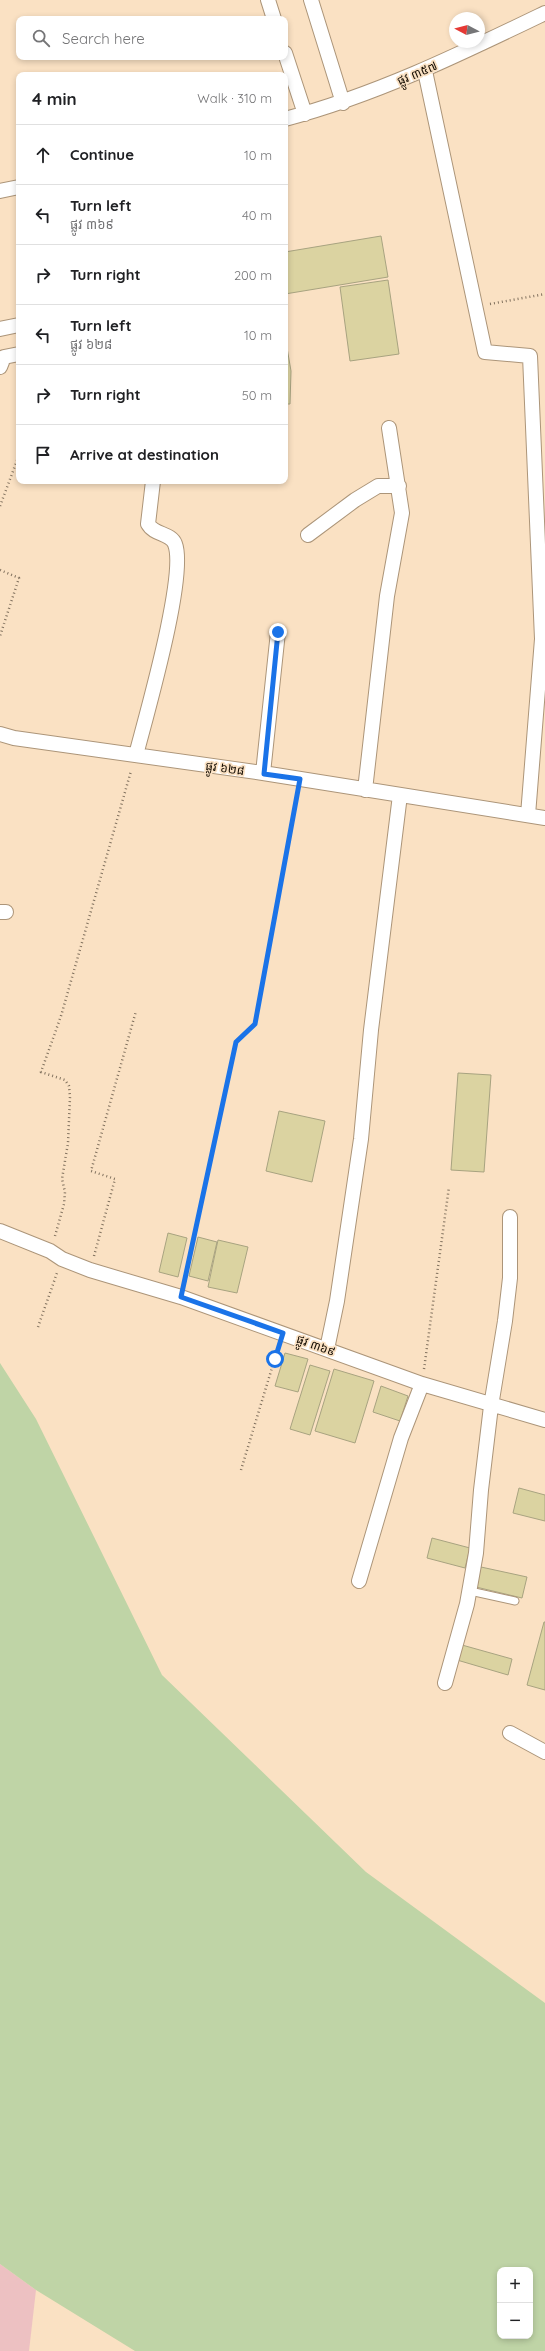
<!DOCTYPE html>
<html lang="en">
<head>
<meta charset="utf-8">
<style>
  body { margin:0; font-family:Quicksand,"Noto Sans Khmer",sans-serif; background:#f6f6f6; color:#202124 }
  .controls { position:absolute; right:12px; bottom:12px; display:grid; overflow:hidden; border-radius:8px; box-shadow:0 2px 6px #0003 }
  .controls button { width:36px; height:36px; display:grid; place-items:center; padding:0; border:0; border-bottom:1px solid #e0e0e0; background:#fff; color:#202124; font:20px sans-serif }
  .compass { position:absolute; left:449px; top:12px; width:36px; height:36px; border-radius:50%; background:#fff; box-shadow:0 2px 6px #0003; rotate:277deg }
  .stop { position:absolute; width:12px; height:12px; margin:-9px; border:3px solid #1a73e8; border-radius:50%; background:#fff }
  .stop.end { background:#1a73e8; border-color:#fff; box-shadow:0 1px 4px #0008 }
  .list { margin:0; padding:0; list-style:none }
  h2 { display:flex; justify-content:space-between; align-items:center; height:52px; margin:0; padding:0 16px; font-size:17px }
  h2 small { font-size:13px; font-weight:400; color:#757577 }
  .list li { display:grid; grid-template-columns:26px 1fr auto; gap:12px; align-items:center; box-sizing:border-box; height:60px; padding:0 16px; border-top:1px solid #e0e0e0 }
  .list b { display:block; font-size:15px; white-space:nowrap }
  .list p { margin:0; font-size:13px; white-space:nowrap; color:#757577 }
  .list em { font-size:13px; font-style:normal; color:#757577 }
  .icon { flex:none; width:22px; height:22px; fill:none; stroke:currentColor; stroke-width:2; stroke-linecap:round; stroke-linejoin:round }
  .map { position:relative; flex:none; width:545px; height:2351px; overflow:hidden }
  .search { position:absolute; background:#fff; box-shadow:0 2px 6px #0003; left:16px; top:16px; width:272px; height:44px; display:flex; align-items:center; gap:10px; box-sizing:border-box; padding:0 14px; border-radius:8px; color:#757577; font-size:15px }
  .panel { position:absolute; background:#fff; box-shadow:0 2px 6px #0003; left:16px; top:72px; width:272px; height:412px; border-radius:8px }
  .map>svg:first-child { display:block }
  .green { fill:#edc1c2 }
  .water { fill:#bfd4a6; fill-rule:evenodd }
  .building { fill:#dbd3a1; stroke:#a8a380 }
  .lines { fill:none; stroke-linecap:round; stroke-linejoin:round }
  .lane-casing { stroke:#ac9579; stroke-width:9 }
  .street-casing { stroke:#ac9579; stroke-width:16 }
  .path { stroke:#82725f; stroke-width:2.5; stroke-dasharray:1 3; stroke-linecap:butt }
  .lane { stroke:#fff; stroke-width:7 }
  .street { stroke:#fff; stroke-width:14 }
  .route { stroke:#1a73e8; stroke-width:5 }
  .labels { text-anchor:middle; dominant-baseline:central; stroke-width:3.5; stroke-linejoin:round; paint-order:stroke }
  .street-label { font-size:12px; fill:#160e04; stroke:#fae1c3 }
</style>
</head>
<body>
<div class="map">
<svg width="545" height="2351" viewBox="0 0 545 2351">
  <rect width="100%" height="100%" fill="#fae1c3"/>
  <path class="green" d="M0,2264L36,2290L29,2351H0Z"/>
  <path class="water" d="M0,1363L36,1419L162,1675L366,1872L545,2003V2351H135L36,2290L0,2264ZM500,2270H530V2336H500Z"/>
  <path class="building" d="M381,236L388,277L285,294V252Z
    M388,280L399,354L350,361L340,287Z
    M285,336L291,371L290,404H285Z
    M458,1073L491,1075L484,1172L451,1170Z
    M279,1111L325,1121L312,1182L266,1171Z
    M168,1233L187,1238L178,1277L159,1272Z
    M198,1237L217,1242L208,1281L189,1276Z
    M218,1240L248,1247L237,1293L208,1287Z
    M285,1353L308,1359L298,1392L275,1386Z
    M310,1365L330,1371L310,1435L290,1429Z
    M334,1369L374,1381L355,1443L315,1431Z
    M381,1386L408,1396L400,1421L373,1412Z
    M519,1488L545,1495V1521L513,1513Z
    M432,1538L470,1548L465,1568L427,1558Z
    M481,1567L527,1577L522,1598L476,1587Z
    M544,1622H545V1690L527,1685Z
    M462,1645L512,1659L508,1675L457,1660Z"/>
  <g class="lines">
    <defs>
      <path id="lane" d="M470,1591L515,1601"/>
      <path id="street" d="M268,0L274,19
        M311,0L343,103
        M285,53L305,114
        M425,71L485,352L530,356L542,639L528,815
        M285,119C376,95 460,54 545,13
        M0,191L19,187
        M0,329L19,325
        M0,367L4,357L19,354
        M308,535L355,500L378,486H399
        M0,734L14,738L263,773L545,818
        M136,755C146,716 187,575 175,544C171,533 154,535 148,524L153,481
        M263,773L278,632
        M365,790L387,596L402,513L389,428
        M0,912H6
        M0,1231L50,1251L62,1259L90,1270L181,1297L422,1384L545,1420
        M327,1349L337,1301L361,1139L371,1030L400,795
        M359,1581L401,1438L422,1384
        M445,1683L467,1604L476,1553L481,1490L491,1406L505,1321L510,1278V1217
        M510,1733L545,1752"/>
    </defs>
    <use href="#lane" class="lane-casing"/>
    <use href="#street" class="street-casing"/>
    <path class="path" d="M490,304L545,294
      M0,506L19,455
      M0,570L19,578L0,636
      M55,1236L64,1204L65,1192L62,1179L68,1143L70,1097L69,1086L65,1080L41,1072L61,1016L131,771
      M94,1256L115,1179L91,1171L136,1011
      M185,1282L236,1042L255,1024L298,793
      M38,1327L57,1273
      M424,1369L449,1187
      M241,1470L278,1348"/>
    <use href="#lane" class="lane"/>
    <use href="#street" class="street"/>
  </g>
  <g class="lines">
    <path class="route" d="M275,1359L283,1333L181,1297L236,1042L255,1024L300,779L264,774L278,632"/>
  </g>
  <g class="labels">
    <g class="street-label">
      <text transform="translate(417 73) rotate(-23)">ផ្លូវ ៣៥៧</text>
      <text transform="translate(225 768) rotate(8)">ផ្លូវ ៦២៨</text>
      <text transform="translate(316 1345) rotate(20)">ផ្លូវ ៣៦៩</text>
    </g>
  </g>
</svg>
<div class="controls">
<button>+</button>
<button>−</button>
</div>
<svg class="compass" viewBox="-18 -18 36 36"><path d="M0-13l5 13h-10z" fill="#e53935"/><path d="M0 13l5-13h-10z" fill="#757577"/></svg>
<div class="stop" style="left:275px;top:1359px"></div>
<div class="stop end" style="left:278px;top:632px"></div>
<div class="search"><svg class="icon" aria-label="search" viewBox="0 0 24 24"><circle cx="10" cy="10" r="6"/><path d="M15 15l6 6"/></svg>Search here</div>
<section class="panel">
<h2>4 min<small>Walk · 310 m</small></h2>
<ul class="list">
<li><svg class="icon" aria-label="ahead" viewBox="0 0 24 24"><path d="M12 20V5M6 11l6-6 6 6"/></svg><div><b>Continue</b></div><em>10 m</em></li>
<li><svg class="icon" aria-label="left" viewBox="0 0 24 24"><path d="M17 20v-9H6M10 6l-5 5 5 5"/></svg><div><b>Turn left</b><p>ផ្លូវ ៣៦៩</p></div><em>40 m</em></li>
<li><svg class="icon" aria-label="right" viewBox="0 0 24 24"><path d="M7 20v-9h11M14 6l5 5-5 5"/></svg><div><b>Turn right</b></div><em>200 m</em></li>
<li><svg class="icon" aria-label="left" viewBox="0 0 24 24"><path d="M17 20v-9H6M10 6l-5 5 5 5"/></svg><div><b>Turn left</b><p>ផ្លូវ ៦២៨</p></div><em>10 m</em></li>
<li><svg class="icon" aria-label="right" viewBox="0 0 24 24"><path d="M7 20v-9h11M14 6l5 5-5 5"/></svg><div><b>Turn right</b></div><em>50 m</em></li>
<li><svg class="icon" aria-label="arrive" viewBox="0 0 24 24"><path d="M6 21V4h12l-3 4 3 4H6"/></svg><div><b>Arrive at destination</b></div></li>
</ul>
</section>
</div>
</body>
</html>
